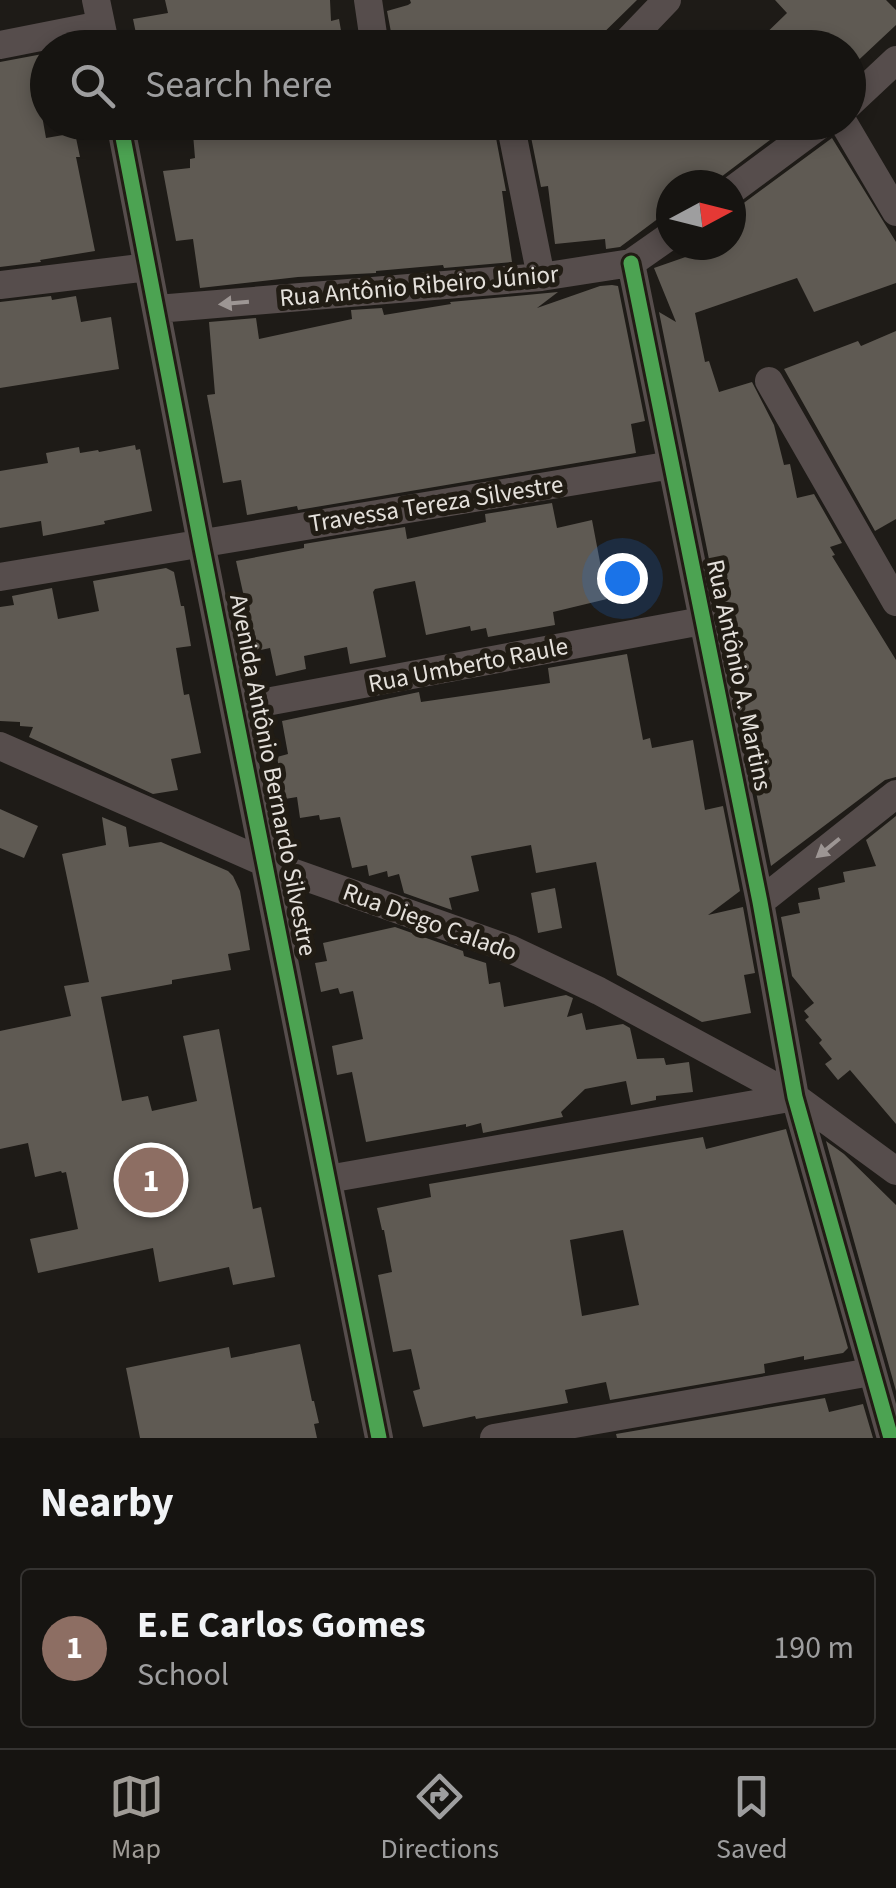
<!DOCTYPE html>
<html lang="en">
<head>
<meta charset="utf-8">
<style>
  body { margin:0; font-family:"Source Sans 3",sans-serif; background:#23211f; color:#f1f3f6 }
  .compass { position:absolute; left:656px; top:170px; width:90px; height:90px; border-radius:50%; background:#161411; box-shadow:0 5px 15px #0003; rotate:83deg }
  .you { position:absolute; left:622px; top:578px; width:35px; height:35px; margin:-25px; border:8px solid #fff; border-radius:50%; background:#1a73e8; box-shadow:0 0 0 15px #1a73e833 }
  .badge { display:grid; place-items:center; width:65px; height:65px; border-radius:50%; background:#9f9b96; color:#fff; font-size:32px; font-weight:700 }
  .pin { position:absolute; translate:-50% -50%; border:5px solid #fff; box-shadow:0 2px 10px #0006 }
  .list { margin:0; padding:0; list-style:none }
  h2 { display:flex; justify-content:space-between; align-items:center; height:130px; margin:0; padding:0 40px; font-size:42px }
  h2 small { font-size:32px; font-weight:400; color:#9e9e9f }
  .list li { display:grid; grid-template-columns:65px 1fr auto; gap:30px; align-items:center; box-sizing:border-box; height:160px; margin:0 20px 20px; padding:0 20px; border:2px solid #353331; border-radius:10px }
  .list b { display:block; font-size:38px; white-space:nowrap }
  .list p { margin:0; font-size:32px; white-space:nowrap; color:#9e9e9f }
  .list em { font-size:32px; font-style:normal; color:#9e9e9f }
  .icon { flex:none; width:55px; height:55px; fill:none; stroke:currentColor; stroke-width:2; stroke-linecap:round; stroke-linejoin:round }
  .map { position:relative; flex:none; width:896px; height:1438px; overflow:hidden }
  .search { position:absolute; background:#161411; box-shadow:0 5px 15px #0003; left:30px; right:30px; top:30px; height:110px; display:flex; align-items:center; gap:25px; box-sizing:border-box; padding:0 35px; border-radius:55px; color:#9e9e9f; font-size:38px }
  .sheet { height:310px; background:#161411 }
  nav { display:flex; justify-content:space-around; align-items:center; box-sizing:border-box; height:140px; border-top:2px solid #353331; background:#161411; font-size:28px; color:#9e9e9f }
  nav a { display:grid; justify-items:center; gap:5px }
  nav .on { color:#9f9b96 }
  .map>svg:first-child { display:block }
  .building { fill:#5f5a53; fill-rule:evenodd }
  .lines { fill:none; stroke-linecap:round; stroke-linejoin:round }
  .minor { stroke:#564d4c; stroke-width:28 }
  .cycleway-casing { stroke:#211c14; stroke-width:21 }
  .cycleway { stroke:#4ca352; stroke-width:15 }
  .oneway { fill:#9d9694 }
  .labels { text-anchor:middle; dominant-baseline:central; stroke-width:10; stroke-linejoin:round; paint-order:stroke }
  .street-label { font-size:25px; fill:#e4e0db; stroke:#211c14 }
</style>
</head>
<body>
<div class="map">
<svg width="896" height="1438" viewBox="0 0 896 1438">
  <rect width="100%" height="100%" fill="#1e1b17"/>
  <path class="building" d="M165,0H330L331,21L339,19L344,48H139L133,19L168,13Z
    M410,0H637L588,48H394L387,11L408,5L411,3Z
    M775,0H886L896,10V25L848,70V48H751L787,13Z
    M48,53V92L38,93L46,138L75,133L80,157H76L95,251L40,260L41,262L0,267V62Z
    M284,122H334V134L389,132L387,122H493L506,191H502L512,262L444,268L443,265L376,271V273L298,277L200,288L193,239L176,241L163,171L190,168V159L195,158L193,134Z
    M528,122H794L721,177L715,185H671V209L620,247L606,249L605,239L555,244L548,186L541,187Z
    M832,138L896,242V283L814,312L797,278L695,313L705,362L709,361L719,392L752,382L774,425L784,465L790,464L797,498L814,494L842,543L830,547L835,555L832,556L896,660V777L885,780L771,866L659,312L676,322L654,268L697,253L693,245H731V208L741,205Z
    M612,285L618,286L645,421L631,424L636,453L298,510L297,506L247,515L241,480L223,483L207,395L215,394L209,322L256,318L259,339L352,319L351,310L382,308L384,315L451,304L450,302L558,292L537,308L600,286Z
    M51,296L52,300L76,296L81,322L111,317L119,369L0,388V302Z
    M896,331V519L875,531L784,369L858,341L861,346Z
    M135,445L136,450L140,449L152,511L104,521L105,524L43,536L41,521L0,528V471L48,463L46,453L79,447L80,453L98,450L99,452Z
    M552,503L557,528L592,520L607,599L553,612L555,625L488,637L486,628L471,631L470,626L426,635L415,581L375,589L373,592L386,657L350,664L347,647L304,656L306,669L276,676L270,648L256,651L236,561L304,548V544L405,527L407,539L486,522L485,514Z
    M166,568L174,572L181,606H184L191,646L176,648L184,695L189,694L201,753L171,759L178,790L153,794L29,737L33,727L20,726V722L0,721V607L14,605L12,596L52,588L58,619L99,611L93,581Z
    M627,654L643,740L650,738L652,748L693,740L705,810L723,806L740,891L708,915L743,907L755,973L744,975L751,1013L702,1022L617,975L596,862L536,873L531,845L471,856L479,891L449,898L452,910L404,893L399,874L388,877L387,871L369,876L367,865L352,868L340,817L320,820L319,815L300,818L297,797L285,799L277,757L288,754L282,721L419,692L421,702L550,683L548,668Z
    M0,809L38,826L24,858L0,848Z
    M896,816V1124L850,1070L838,1080L825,1064L832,1059L819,1043L822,1040L805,1020L809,1017L804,1011L814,1003L792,976L781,917L800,913L798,903L820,899L818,888L845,882L843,872L876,866L866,840Z
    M102,817L126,827L129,847L161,842L228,871L233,876L240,891L250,950L228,954L231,970L172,980V984L101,997L122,1101L148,1096L152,1111L197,1101L183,1036L219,1029L253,1209L261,1207L275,1277L233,1285L229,1267L159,1282L153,1248L38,1273L30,1239L78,1229L66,1172L62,1173L61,1171L35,1177L28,1143L0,1149V1031L71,1016L64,986L89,982L62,854L106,845Z
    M555,888L562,928L538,933L531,893Z
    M395,927L463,951L464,956L486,963L489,984L500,982L504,1007L566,995L573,998L567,1017L582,1013L586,1030L623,1024L630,1028L637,1059L664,1058L666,1065L689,1062L693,1092L656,1096V1100L631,1105L626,1081L585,1089L561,1112L563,1117L483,1133L481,1123L466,1127V1124L366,1142L352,1072L337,1075L332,1046L363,1039L353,991L340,994L338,988L321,992L315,963L327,961L323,943Z
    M786,1129L848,1348L843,1353L804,1360V1356L764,1364L765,1373L610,1400L606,1382L565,1390L568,1403L476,1419L475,1416L423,1427L413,1391L420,1389L411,1349L393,1352L378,1275L392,1272L384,1230H382L377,1208L431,1197L429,1184L703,1137L706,1149ZM623,1230L639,1305L582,1316L570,1240Z
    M826,1141L844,1154L896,1205V1391Z
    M300,1344L312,1401H314L319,1423L314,1424L317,1438H140L126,1368L229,1347L231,1358Z
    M825,1398L829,1412L863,1404L873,1438H617L616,1434Z"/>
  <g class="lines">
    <path class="minor" d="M96,0L106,48
      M368,0L375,48
      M0,45L101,25
      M621,48L667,0
      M848,105L896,60
      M120,122L201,543L379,1438
      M510,122L541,277
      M843,122L896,212
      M731,191L824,122
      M631,263L760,902L795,1097L891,1438
      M0,285L148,267
      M157,309L541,277L631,263L671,235
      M769,381L896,602
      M0,577L672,465
      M234,708L702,621
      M0,746L266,863L510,949L599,991L795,1097L896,1171
      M760,902L896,794
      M328,1179L795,1097
      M494,1438L871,1372"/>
    <defs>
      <path id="cycleway" d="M120,122L201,543L379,1438
        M631,263L760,902L795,1097L891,1438"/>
    </defs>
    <use href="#cycleway" class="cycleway-casing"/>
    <use href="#cycleway" class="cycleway"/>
  </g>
  <defs><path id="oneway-solid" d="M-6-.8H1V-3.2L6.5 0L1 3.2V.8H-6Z" transform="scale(2.5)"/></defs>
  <g class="oneway">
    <use href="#oneway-solid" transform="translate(234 303) rotate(175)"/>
    <use href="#oneway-solid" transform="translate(828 848) rotate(141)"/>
  </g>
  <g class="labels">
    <g class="street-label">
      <text transform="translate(419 286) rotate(-5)">Rua Antônio Ribeiro Júnior</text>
      <text transform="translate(436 504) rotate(-9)">Travessa Tereza Silvestre</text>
      <text transform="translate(468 665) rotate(-11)">Rua Umberto Raule</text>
      <text transform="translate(739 675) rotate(78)">Rua Antônio A. Martins</text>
      <text transform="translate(273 775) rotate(79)">Avenida Antônio Bernardo Silvestre</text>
      <text transform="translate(430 922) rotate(20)">Rua Diego Calado</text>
    </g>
  </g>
</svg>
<svg class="compass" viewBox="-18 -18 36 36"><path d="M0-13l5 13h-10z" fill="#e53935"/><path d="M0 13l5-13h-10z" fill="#9e9e9f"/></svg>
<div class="you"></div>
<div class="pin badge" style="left:151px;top:1180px;background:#8d6e63">1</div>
<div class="search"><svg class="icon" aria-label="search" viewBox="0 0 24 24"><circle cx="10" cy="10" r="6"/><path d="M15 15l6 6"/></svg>Search here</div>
</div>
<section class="sheet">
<h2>Nearby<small></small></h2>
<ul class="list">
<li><span class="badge" style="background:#8d6e63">1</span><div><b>E.E Carlos Gomes</b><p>School</p></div><em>190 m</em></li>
</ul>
</section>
<nav>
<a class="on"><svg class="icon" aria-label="map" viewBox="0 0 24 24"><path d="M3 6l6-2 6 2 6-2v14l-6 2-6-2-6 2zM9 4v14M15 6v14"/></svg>Map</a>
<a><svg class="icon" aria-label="directions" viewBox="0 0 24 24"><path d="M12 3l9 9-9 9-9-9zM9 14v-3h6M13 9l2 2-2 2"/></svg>Directions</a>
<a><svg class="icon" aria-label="saved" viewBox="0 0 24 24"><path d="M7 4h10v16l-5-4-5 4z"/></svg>Saved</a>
</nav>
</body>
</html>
